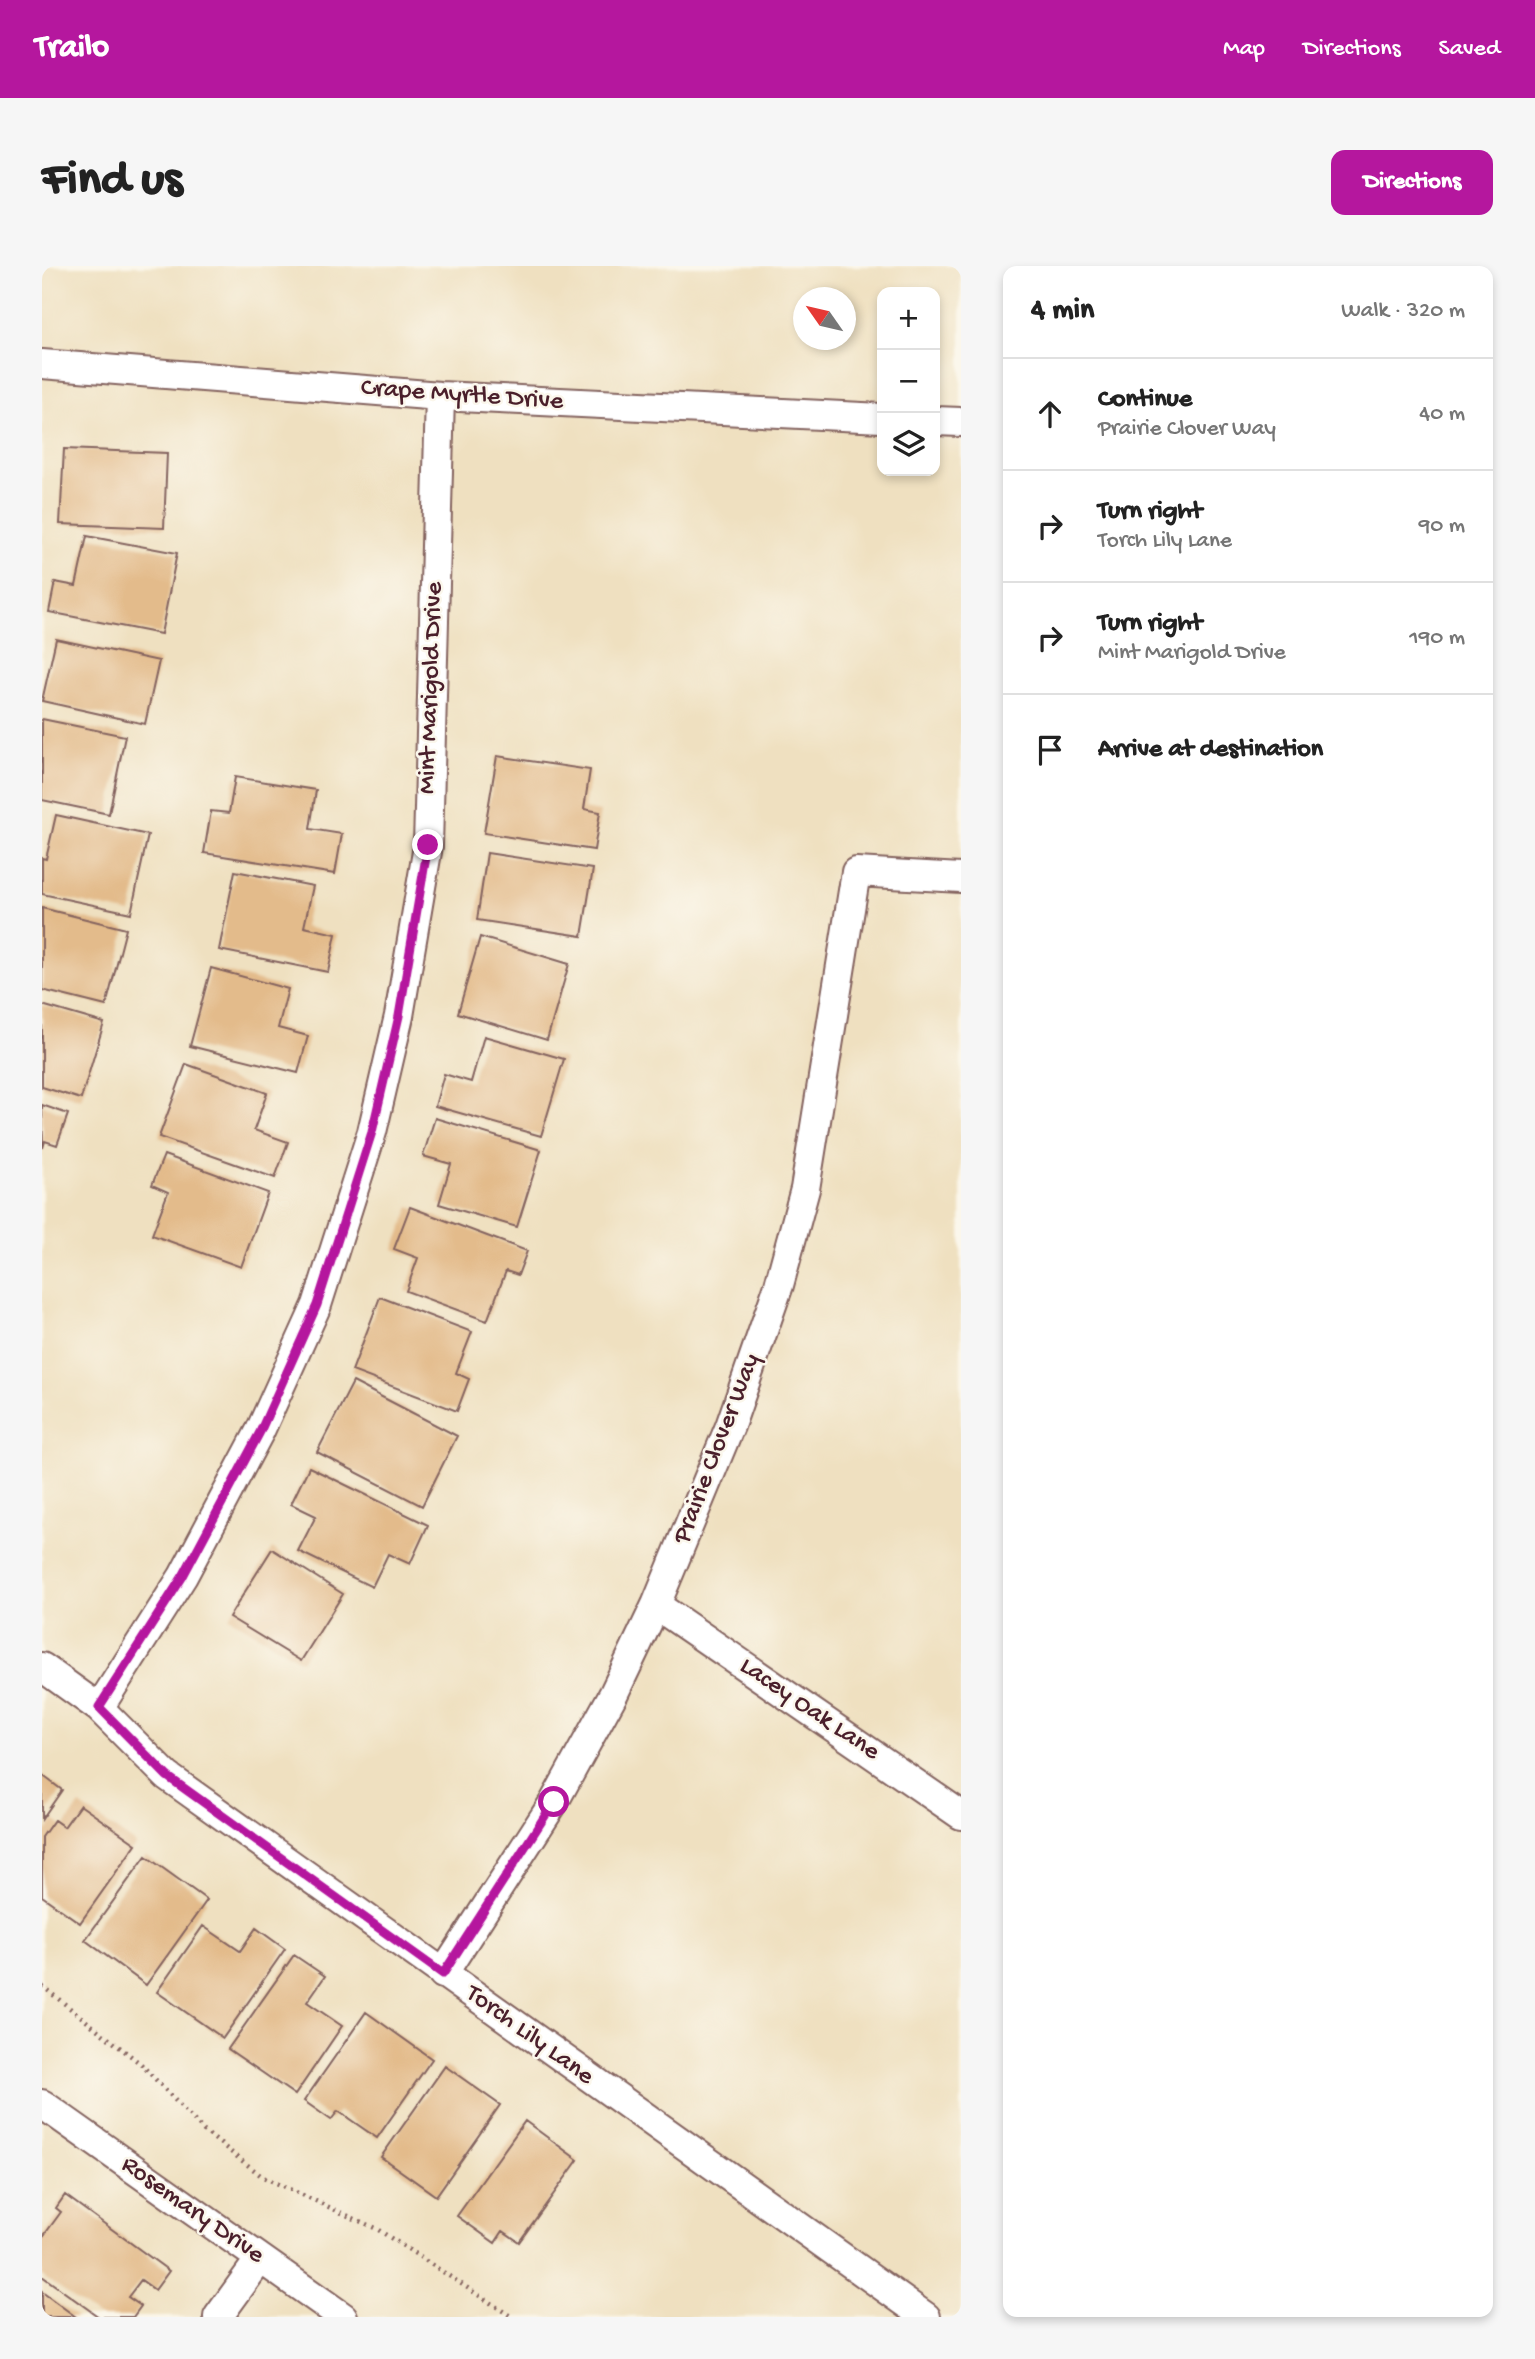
<!DOCTYPE html>
<html lang="en">
<head>
<meta charset="utf-8">
<style>
  body { margin:0; font-family:"Gochi Hand",sans-serif; background:#f6f6f6; color:#222 }
  .controls { position:absolute; right:21px; top:21px; display:grid; overflow:hidden; border-radius:14px; box-shadow:0 4px 10px #0003 }
  .controls button { width:63px; height:63px; display:grid; place-items:center; padding:0; border:0; border-bottom:2px solid #e0e0e0; background:#fff; color:#222; font:35px sans-serif }
  .compass { position:absolute; left:751px; top:21px; width:63px; height:63px; border-radius:50%; background:#fff; box-shadow:0 4px 10px #0003; rotate:304deg }
  .stop { position:absolute; width:21px; height:21px; margin:-16px; border:5px solid #b5179e; border-radius:50%; background:#fff }
  .stop.end { background:#b5179e; border-color:#fff; box-shadow:0 2px 7px #0008 }
  .list { margin:0; padding:0; list-style:none }
  h2 { display:flex; justify-content:space-between; align-items:center; height:91px; margin:0; padding:0 28px; font-size:30px }
  h2 small { font-size:23px; font-weight:400; color:#767676 }
  .list li { display:grid; grid-template-columns:46px 1fr auto; gap:21px; align-items:center; box-sizing:border-box; height:112px; padding:0 28px; border-top:2px solid #e0e0e0 }
  .list b { display:block; font-size:26px; white-space:nowrap }
  .list p { margin:0; font-size:23px; white-space:nowrap; color:#767676 }
  .list em { font-size:23px; font-style:normal; color:#767676 }
  .icon { flex:none; width:38px; height:38px; fill:none; stroke:currentColor; stroke-width:2; stroke-linecap:round; stroke-linejoin:round }
  .map { position:relative; flex:none; width:919px; height:2051px; overflow:hidden; border-radius:14px }
  header { display:flex; align-items:center; gap:42px; box-sizing:border-box; height:98px; padding:0 35px; background:#b5179e; color:#fff }
  header strong { font-size:33px }
  nav { display:flex; gap:38px; margin-inline-start:auto; font-size:24px }
  .intro { display:flex; align-items:center; justify-content:space-between; box-sizing:border-box; height:168px; padding:0 42px }
  h1 { margin:0; font-size:49px }
  .button { padding:18px 32px; border-radius:14px; background:#b5179e; color:#fff; font-size:24px; font-weight:700 }
  main { display:flex; gap:42px; padding:0 42px }
  aside { flex:1; background:#fff; border-radius:14px; box-shadow:0 4px 10px #0003 }
  .map>svg:first-child { display:block }
  .building { fill:#e3bb8b }
  .lines { fill:none; stroke-linecap:round; stroke-linejoin:round }
  .street-casing { stroke:#84635f; stroke-width:32 }
  .path { stroke:#84635f; stroke-width:4.5; stroke-dasharray:2 5; stroke-linecap:butt }
  .street { stroke:#fff; stroke-width:28 }
  .route { stroke:#b5179e; stroke-width:9 }
  .labels { text-anchor:middle; dominant-baseline:central; stroke-width:5; stroke-linejoin:round; paint-order:stroke }
  .street-label { font-size:26px; fill:#4a1f2b; stroke:#fbf7ec }
</style>
</head>
<body>
<header>
<strong>Trailo</strong>
<nav><a>Map</a><a>Directions</a><a>Saved</a></nav>
</header>
<div class="intro"><h1>Find us</h1><a class="button">Directions</a></div>
<main>
<div class="map">
<svg width="919" height="2051" viewBox="0 0 919 2051">
  <rect width="100%" height="100%" fill="#fbf7ec"/>
  <filter id="ink" filterUnits="userSpaceOnUse"><feTurbulence type="fractalNoise" baseFrequency=".0143" numOctaves="2"/><feDisplacementMap in="SourceGraphic" scale="14" xChannelSelector="R" yChannelSelector="G"/><feConvolveMatrix kernelMatrix="1 2 1 2 8 2 1 2 1" color-interpolation-filters="sRGB"/></filter>
  <filter id="wash" filterUnits="userSpaceOnUse"><feTurbulence type="fractalNoise" baseFrequency=".00686" numOctaves="4" result="noise"/><feDisplacementMap in="SourceGraphic" scale="28" xChannelSelector="R" yChannelSelector="G"/><feGaussianBlur stdDeviation="1.57" result="paint"/><feColorMatrix in="noise" values="0 0 0 0 0 0 0 0 0 0 0 0 0 0 0 0 0 1.4 0 .05"/><feComposite in="paint" operator="in"/></filter>
  <g filter="url(#wash)">
    <rect width="100%" height="100%" fill="#efe0c0"/>
    <g id="blocks">
      <path class="building" d="M22,183L125,187L122,262L18,258Z
        M45,270L135,287L119,368L7,346L13,316L34,320Z
        M14,373L117,395L103,458L0,435Z
        M0,453L83,470L67,548L0,534Z
        M455,490L548,504L542,543L558,546L552,584L442,567Z
        M193,511L274,524L268,563L300,568L293,608L162,587L169,545L187,547Z
        M14,549L106,569L89,647L0,628V592L4,593Z
        M445,587L551,603L540,670L435,654Z
        M193,605L271,620L262,661L294,668L286,706L177,684Z
        M0,642L84,663L64,740L0,724Z
        M438,671L527,698L505,774L416,747Z
        M169,702L246,723L236,762L266,770L256,807L148,780Z
        M0,739L62,757L39,833L0,821Z
        M442,770L522,793L499,870L393,840L402,808L429,816Z
        M144,798L225,827L212,864L246,876L233,912L117,871Z
        M0,839L26,848L15,879L3,875L1,882Z
        M393,852L499,884L475,961L397,938L409,898L381,890Z
        M122,889L226,927L199,1001L110,969L126,926L110,919Z
        M368,941L485,985L476,1009L464,1005L445,1055L364,1025L376,992L352,983Z
        M338,1031L430,1066L414,1107L427,1113L415,1145L310,1105Z
        M311,1116L415,1170L380,1240L275,1186Z
        M267,1201L386,1259L368,1298L346,1288L330,1321L256,1285L274,1250L249,1238Z
        M230,1283L301,1328L259,1395L187,1351Z
        M0,1509L20,1524L0,1553Z
        M38,1539L94,1578L38,1657L0,1630V1571L12,1554L22,1561Z
        M104,1590L165,1634L104,1719L43,1674Z
        M161,1660L198,1685L214,1662L243,1683L181,1772L115,1726Z
        M252,1689L283,1710L265,1736L300,1760L253,1829L186,1783Z
        M324,1746L390,1793L335,1872L296,1845L289,1854L262,1835Z
        M403,1800L458,1839L394,1930L339,1891Z
        M483,1855L536,1894L477,1976L461,1965L453,1977L415,1950Z
        M23,1929L127,2005L113,2024L99,2014L86,2031L99,2040L91,2051H57L0,2010V1972L19,1946L14,1942Z
        M0,2026L34,2051H0Z"/>
    </g>
  </g>
  <g filter="url(#ink)">
    <use href="#blocks" fill-opacity="0" stroke="#84635f" stroke-width="2"/>
    <g class="lines">
      <defs>
        <path id="street" d="M0,98L398,130L840,152
          M893,155L919,156
          M614,1339L919,1549
          M0,1401L57,1442L125,1510L884,2051
          M57,1442L141,1310L218,1165L275,1039L330,866L357,750L386,580L398,130
          M401,1708L512,1536L572,1427L614,1339L688,1160L737,1019L763,923L814,606L919,612
          M0,1838L301,2051
          M176,2051L218,1993"/>
      </defs>
      <use href="#street" class="street-casing"/>
      <path class="path" d="M0,1720L99,1798L162,1865L221,1911L335,1963L470,2051"/>
      <use href="#street" class="street"/>
    </g>
  </g>
  <g class="lines" filter="url(#ink)">
    <path class="route" d="M386,579L357,750L330,866L275,1039L218,1166L141,1310L57,1441L125,1510L401,1708L512,1536"/>
  </g>
  <g class="labels">
    <g class="street-label">
      <text transform="translate(420 130) rotate(4)">Crape Myrtle Drive</text>
      <text transform="translate(390 422) rotate(-88)">Mint Marigold Drive</text>
      <text transform="translate(676 1183) rotate(-69)">Prairie Clover Way</text>
      <text transform="translate(767 1444) rotate(34)">Lacey Oak Lane</text>
      <text transform="translate(487 1770) rotate(36)">Torch Lily Lane</text>
      <text transform="translate(150 1945) rotate(35)">Rosemary Drive</text>
    </g>
  </g>
</svg>
<div class="controls">
<button>+</button>
<button>−</button>
<button><svg class="icon" aria-label="layers" viewBox="0 0 24 24"><path d="M12 4l9 5-9 5-9-5zM3 14l9 5 9-5"/></svg></button>
</div>
<svg class="compass" viewBox="-18 -18 36 36"><path d="M0-13l5 13h-10z" fill="#e53935"/><path d="M0 13l5-13h-10z" fill="#767676"/></svg>
<div class="stop" style="left:512px;top:1536px"></div>
<div class="stop end" style="left:386px;top:579px"></div>
</div>
<aside>
<h2>4 min<small>Walk · 320 m</small></h2>
<ul class="list">
<li><svg class="icon" aria-label="ahead" viewBox="0 0 24 24"><path d="M12 20V5M6 11l6-6 6 6"/></svg><div><b>Continue</b><p>Prairie Clover Way</p></div><em>40 m</em></li>
<li><svg class="icon" aria-label="right" viewBox="0 0 24 24"><path d="M7 20v-9h11M14 6l5 5-5 5"/></svg><div><b>Turn right</b><p>Torch Lily Lane</p></div><em>90 m</em></li>
<li><svg class="icon" aria-label="right" viewBox="0 0 24 24"><path d="M7 20v-9h11M14 6l5 5-5 5"/></svg><div><b>Turn right</b><p>Mint Marigold Drive</p></div><em>190 m</em></li>
<li><svg class="icon" aria-label="arrive" viewBox="0 0 24 24"><path d="M6 21V4h12l-3 4 3 4H6"/></svg><div><b>Arrive at destination</b></div></li>
</ul>
</aside>
</main>
</body>
</html>
